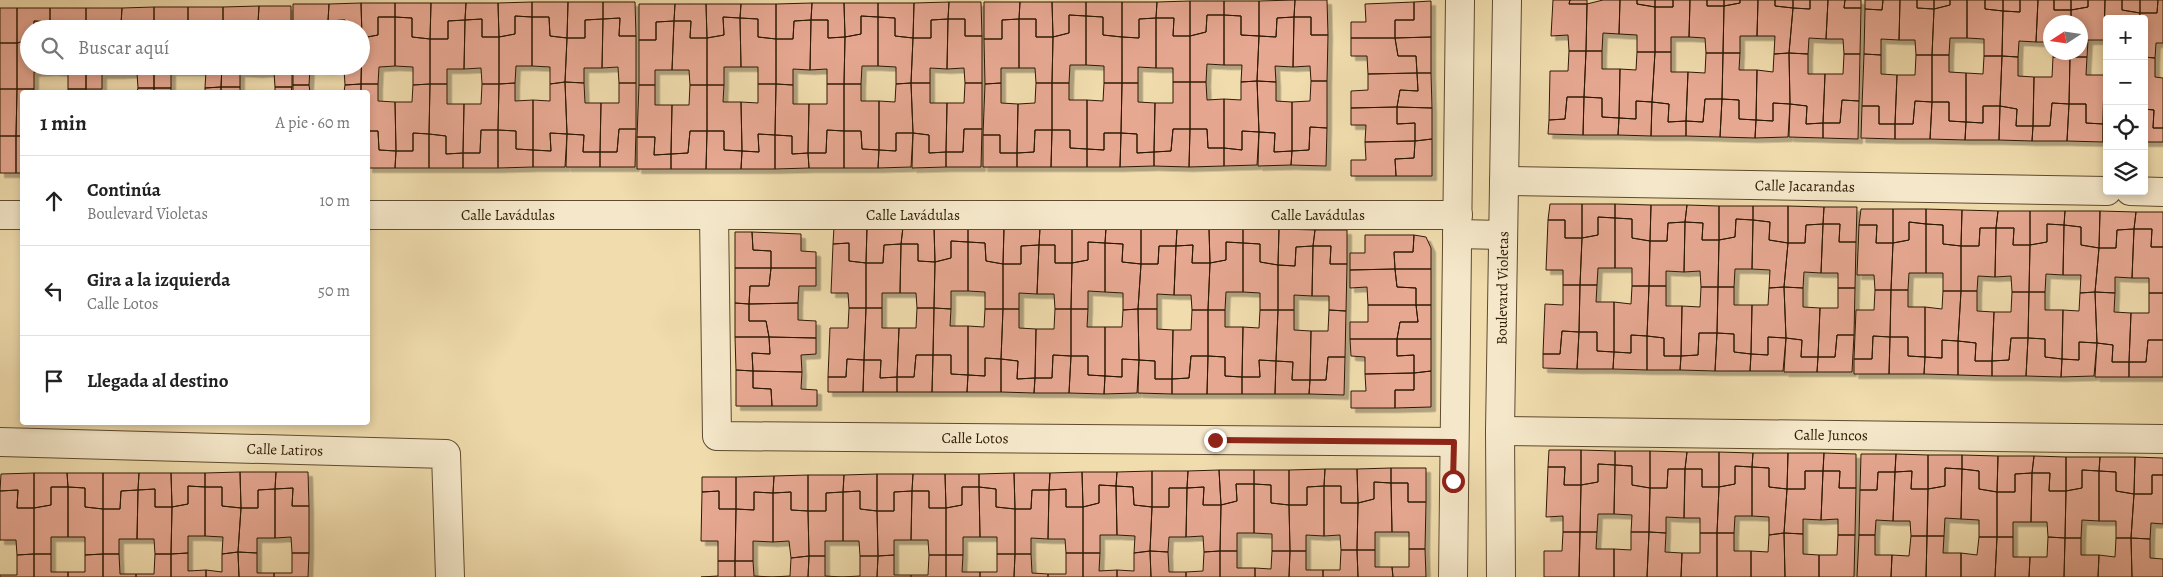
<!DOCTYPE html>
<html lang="es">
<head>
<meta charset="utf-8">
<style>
  body { margin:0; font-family:Alegreya,serif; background:#f2f2f2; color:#222 }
  .controls { position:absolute; right:15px; top:15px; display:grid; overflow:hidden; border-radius:5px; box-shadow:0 2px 8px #0003 }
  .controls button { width:45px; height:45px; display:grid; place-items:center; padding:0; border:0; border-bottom:1px solid #e0e0e0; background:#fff; color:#222; font:25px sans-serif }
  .compass { position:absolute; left:2043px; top:15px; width:45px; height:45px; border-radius:50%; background:#fff; box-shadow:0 2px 8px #0003; rotate:258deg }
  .stop { position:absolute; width:15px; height:15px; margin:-11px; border:4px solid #8f2418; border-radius:50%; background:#fff }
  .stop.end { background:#8f2418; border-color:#fff; box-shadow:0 1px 5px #0008 }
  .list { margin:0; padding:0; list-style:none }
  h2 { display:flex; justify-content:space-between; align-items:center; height:65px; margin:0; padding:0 20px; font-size:21px }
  h2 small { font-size:16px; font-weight:400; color:#767676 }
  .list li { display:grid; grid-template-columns:32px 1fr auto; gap:15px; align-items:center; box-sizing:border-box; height:90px; padding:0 20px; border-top:1px solid #e0e0e0 }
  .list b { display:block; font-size:19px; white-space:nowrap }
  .list p { margin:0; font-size:16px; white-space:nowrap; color:#767676 }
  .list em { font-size:16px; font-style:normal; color:#767676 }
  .icon { flex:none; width:28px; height:28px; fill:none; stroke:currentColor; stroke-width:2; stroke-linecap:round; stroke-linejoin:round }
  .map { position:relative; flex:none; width:2163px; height:577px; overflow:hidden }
  .search { position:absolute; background:#fff; box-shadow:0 2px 8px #0003; left:20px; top:20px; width:350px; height:55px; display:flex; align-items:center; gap:12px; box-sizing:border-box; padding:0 18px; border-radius:28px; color:#767676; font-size:19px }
  .panel { position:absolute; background:#fff; box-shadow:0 2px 8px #0003; left:20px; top:90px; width:350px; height:335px; border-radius:5px }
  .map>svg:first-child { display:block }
  .building { fill:#e7a892; stroke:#2e1903; filter:url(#shadow) }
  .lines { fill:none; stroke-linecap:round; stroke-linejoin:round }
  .minor-casing { stroke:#5e4a2e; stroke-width:30 }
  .minor { stroke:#f5e8ca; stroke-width:28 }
  .route { stroke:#8f2418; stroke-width:6 }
  .labels { text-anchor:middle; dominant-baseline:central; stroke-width:5; stroke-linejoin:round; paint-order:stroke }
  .street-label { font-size:15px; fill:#2e1903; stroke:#f5e8ca }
</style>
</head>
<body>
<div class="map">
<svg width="2163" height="577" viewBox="0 0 2163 577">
  <defs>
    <filter id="shadow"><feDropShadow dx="4.5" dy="4.5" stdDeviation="0" flood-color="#0004"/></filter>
  </defs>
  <rect width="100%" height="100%" fill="#f0dcad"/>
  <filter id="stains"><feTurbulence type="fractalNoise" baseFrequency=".004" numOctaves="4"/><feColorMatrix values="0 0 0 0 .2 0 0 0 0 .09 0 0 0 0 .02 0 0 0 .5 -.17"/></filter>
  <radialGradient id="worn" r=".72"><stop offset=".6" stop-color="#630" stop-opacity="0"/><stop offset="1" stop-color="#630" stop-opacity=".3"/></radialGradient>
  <path class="building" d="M1295,0L1294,17L1277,18L1276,37L1259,36V1Z
    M1295,0H1327L1328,35H1311V17H1294Z
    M1553,0H1570L1569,4H1587L1586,51H1569L1568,35L1551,36Z
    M1570,0H1587V4H1569Z
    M1603,0H1620L1619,34L1603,33L1602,51H1586L1587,4Z
    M1620,0H1637V4L1655,7V52H1637V35L1619,34Z
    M1637,0H1655V7L1637,4Z
    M1655,0H1673V7H1655Z
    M1673,0H1690L1689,37H1671V52H1655V7H1673Z
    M1690,0H1707V6H1724L1723,53H1706L1705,38L1689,37Z
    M1707,0H1724V6H1707Z
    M1724,0H1740V3L1724,6Z
    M1740,0H1758L1757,36H1740V53H1723L1724,6L1740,3Z
    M1758,0H1775V6L1793,8L1789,53L1774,54L1775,36H1757Z
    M1775,0H1793V8L1775,6Z
    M1793,0H1810V9L1793,8Z
    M1810,0H1828L1826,39L1809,38L1808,54L1789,53L1793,8L1810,9Z
    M1828,0H1845L1844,8H1861L1860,54H1844L1843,39H1826Z
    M1845,0H1861V8H1844Z
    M1865,0H1883L1882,10L1865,9Z
    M1883,0H1900L1899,40L1881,39V55L1864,54L1865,9L1882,10Z
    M1900,0H1917V8L1934,9L1932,55H1916L1915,40H1899Z
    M1917,0H1934V9L1917,8Z
    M1934,0H1950V5L1934,9Z
    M1950,0H1967V38H1950L1949,55H1932L1934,9L1950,5Z
    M1967,0H1985V9L2003,11L2002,56H1984V39L1967,38Z
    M1985,0H2003V11L1985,9Z
    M2003,0H2020V12L2003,11Z
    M2020,0H2038L2036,42L2019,41L2018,57L2002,56L2003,11L2020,12Z
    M2038,0H2054V10H2071V22H2050V42H2036Z
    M2054,0H2071V10H2054Z
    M2071,0H2088V7L2071,10Z
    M2088,0H2105L2104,40H2088L2087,57H2070V52H2080V22H2071V10L2088,7Z
    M2105,0H2122V10L2140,13L2139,19H2107V40H2104Z
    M2122,0H2140V13L2122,10Z
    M2140,0H2158L2157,13H2140Z
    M2158,0H2163V43H2156L2155,58L2144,57V19H2139L2140,13H2157Z
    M1190,1V36H1173L1174,18H1156L1157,2Z
    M1190,1H1224V15H1207L1206,32L1190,36Z
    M1224,1H1259V36L1241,35V16L1224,15Z
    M1431,1V37L1395,38V20H1414V2Z
    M532,2V17L515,16V34L499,37L498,3Z
    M532,2H568L567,38L550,36L549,17H532Z
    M568,2H603V19L585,20V38H567Z
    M603,2H635L636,36H619L620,18L603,19Z
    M949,2L948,19L931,20V38H913L914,3Z
    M949,2H981L982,36H965V19H948Z
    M984,2H1020L1019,19L1002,20V39H984Z
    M1020,2H1052L1053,37H1036V19H1019Z
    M1052,2H1086V16L1069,15V33L1053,37Z
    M1086,2H1122V37L1103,35V17L1086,16Z
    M1122,2H1157L1156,18L1139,19V38L1122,37Z
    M1414,2V20H1395V38H1351V22H1366L1365,4Z
    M361,3L362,38L361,29H345V20L328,21L329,4Z
    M361,3H395V17H378V35L362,38Z
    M395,3H431L430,39L412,37V18L395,17Z
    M431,3H466L465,20L448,21V39H430Z
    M466,3H498L499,37H482V19L465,20Z
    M812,3L811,20L794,21L793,39H776V4Z
    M812,3H844L845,37L828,38V20H811Z
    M844,3H878V17L861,16V34L845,37Z
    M878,3H914L913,38L895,36V18L878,17Z
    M293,4H329L328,21H311L310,29H293Z
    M639,4H675L674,21L656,22V40H639Z
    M675,4H706L707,38H690L691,21H674Z
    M706,4H741L740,18L723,17L724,35L707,38Z
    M741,4H776V39L758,37V19L740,18Z
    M259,6L258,23L241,24V29H223V7Z
    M259,6H291V29H275L276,23H258Z
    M154,7V29H138V24H121L122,8Z
    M154,7H188V21H171V29H154Z
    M188,7H223V29H205V22L188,21Z
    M0,8H17V43H0Z
    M17,8H50V22L34,21V29H29V40L17,43Z
    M50,8H86V29H68V23L50,22Z
    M86,8H122L121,24L103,25V29H86Z
    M1069,15L1086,16V65H1070L1069,83H1052L1053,37L1069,33Z
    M1207,15H1224V65L1207,64L1206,82H1190V36L1206,32Z
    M1224,15L1241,16V35L1259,36L1257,81L1241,82L1242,65H1224Z
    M515,16L532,17V66H516L515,83L499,84V37L515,34Z
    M861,16L878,17V66H862L861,84H844L845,37L861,34Z
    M1086,16L1103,17V35L1122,37V83H1104V66L1086,65Z
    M378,17H395V66L379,67L378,84H361L362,38L378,35Z
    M395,17L412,18V37L430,39V84L413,85V67L395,66Z
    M532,17H549L550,36L567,38L565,82L550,84V67L532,66Z
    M723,17L740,18L741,67H724V85H707V38L724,35Z
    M878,17L895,18V36L913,38L911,83L896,84V67L878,66Z
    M1294,17L1293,67L1275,66L1276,82L1257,81L1259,36L1276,37L1277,18Z
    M1294,17H1311V35H1328L1327,81H1311L1310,66L1293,67Z
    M620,18L619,36H636V83H619L618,67L602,68L603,19Z
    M740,18L758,19V37L776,39V84H758V67H741Z
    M1156,18V68L1138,67V83H1122V37L1139,38V19Z
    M1156,18H1174L1173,36H1190V82H1173V68H1156Z
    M482,19V37H499V84H482L481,68L464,69L465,20Z
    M603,19L602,68H584V83L565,82L567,38H585V20Z
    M948,19L947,69L930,68V83H911L913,38H931V20Z
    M948,19H965V36H982V83H965L964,68L947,69Z
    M1019,19V68H1001V83L985,84L984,39H1002V20Z
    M1019,19H1036V37H1053L1052,83H1036L1035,68H1019Z
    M345,20V29H328V21Z
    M465,20L464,69H447V84H430V39H448V21Z
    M811,20L810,70L793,69V85L776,84V39H793L794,21Z
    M811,20H828V38L845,37L844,84H827V69L810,70Z
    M34,21L50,22L51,29H34Z
    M171,21H188V29H171Z
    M188,21L205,22V29H188Z
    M311,21H328V29H310Z
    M674,21L672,70H655V85H639V40H656V22Z
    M674,21H691L690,38H707V85H690L689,70H672Z
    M50,22L68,23V29H51Z
    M258,23V29H241V24Z
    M258,23H276L275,29H258Z
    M121,24V29H103V25Z
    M121,24H138V29H121Z
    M1431,37V73H1417L1416,56H1398L1395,38Z
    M362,38L361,84L345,85L344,69L327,70V66H361Z
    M1351,38H1395L1398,56H1416L1417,73L1368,74L1367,56H1351Z
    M29,40V66H51V71L34,72V89H17V43Z
    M0,43H17V89H0Z
    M1569,51H1586L1584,97H1567L1565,119L1549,120L1550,71H1568Z
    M1586,51H1602V69H1620L1619,118L1602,117V98L1584,97Z
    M1637,52H1655L1652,102L1636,101V119L1619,118L1620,69L1636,70Z
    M1655,52H1671V72H1688L1686,121L1668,122L1669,104L1652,102Z
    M2053,52H2070V57H2053Z
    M1706,53H1723L1722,99H1705L1703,122L1686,121L1688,72L1705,73Z
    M1723,53H1740L1739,70H1757L1756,120L1739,119V100L1722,99Z
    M1789,53L1808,54V74H1825L1823,123L1806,124L1807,106L1790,104Z
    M1789,53L1790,104L1773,103V121L1756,120L1757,70L1773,72L1774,54Z
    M1844,54H1860L1859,101L1842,100L1840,123H1823L1825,74H1843Z
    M1864,54L1881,55V74L1897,75L1895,124H1879V106H1862Z
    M1916,55H1932V102L1915,101L1913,124H1895L1897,75H1915Z
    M1932,55H1949V72L1966,73V122L1949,121V102H1932Z
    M1984,56H2002L2000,106H1983V123L1966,122V73L1983,74Z
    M2002,56L2018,57V76L2034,77L2033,126H2016L2017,109L2000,106Z
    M2053,57H2070L2069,104L2052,103L2050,126H2033L2034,77H2052Z
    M2070,57H2087L2086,75H2104L2103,124L2086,123V104H2069Z
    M2144,57L2155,58V77L2163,78V128H2153L2154,110L2144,109Z
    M51,66H86V89H68V72L51,71Z
    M86,66H120V74H102V89H86Z
    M120,66H154V88H138L137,73L120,74Z
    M154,66H188V71H171V88H154Z
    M188,66H222L221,87L205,88L206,71H188Z
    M222,66H258V73L240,72V87H221Z
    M258,66H292V87H275L274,72L258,73Z
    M293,66H327V70L310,69L309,85H293Z
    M1417,73H1431L1432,108L1397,107L1400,90L1418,91Z
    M1417,73L1418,91L1400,90L1397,107L1351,108V91L1368,90V74Z
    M2104,75H2107V124H2103Z
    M1257,81L1259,132L1242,131V150L1224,148V99L1241,100V82Z
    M1257,81L1276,82V101L1292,102V151L1274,152L1275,133L1259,132Z
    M1311,81H1327V128L1310,127L1309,150L1292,151V102L1310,101Z
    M565,82L567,134L550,133L551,151L533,150V100L550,101V84Z
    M565,82L584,83L585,103H601L600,152H583L584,135L567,134Z
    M1173,82H1190V129H1173L1171,151L1154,152L1155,103H1173Z
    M1190,82H1206L1207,100L1224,99V148H1208L1207,129H1190Z
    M515,83V101L533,100V150L516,149V131L498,130L499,84Z
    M619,83H636V129H619L617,152H600L601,103H619Z
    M911,83L913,133H896V151L879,150V101L895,102L896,84Z
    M911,83H930V103H947L946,152L929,153V135L913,133Z
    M965,83H982V129H964L963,152H946L947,103H964Z
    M1001,83V103L1018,104L1017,153H1000V135H983L985,84Z
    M1036,83H1052V130H1035L1034,152L1017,153L1018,104L1035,103Z
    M1052,83H1069V100H1087V149L1070,148V130H1052Z
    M1104,83H1122L1121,133H1104V150L1087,149V100L1103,101Z
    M1122,83H1138V102L1155,103L1154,152L1137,153V134L1121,133Z
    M361,84V92H344L345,85Z
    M361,84H378V101L395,102L396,151L379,150L378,131H368V92H361Z
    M430,84L429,134L413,133V151H396L395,102H412L413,85Z
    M430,84H447V104H464L463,153L446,154V136L429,134Z
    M482,84H499L498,130H481L480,153H463L464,104H481Z
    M758,84H776L775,135L758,134L759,152L742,151L741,102L758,103Z
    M776,84L793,85V104H809L808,153L792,154V136L775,135Z
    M827,84H844V131L827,130L826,153H808L809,104H827Z
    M844,84H861V101H879V150L862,149L861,131H844Z
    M293,85H309L310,92H293Z
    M639,85H655V105H672L671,154L654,155L655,137H637Z
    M690,85H707V131H690L688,153L671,154L672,105H689Z
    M707,85H724L723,102H741L742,151L724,150V131H707Z
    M221,87V92H205V88Z
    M221,87H240V92H221Z
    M275,87H292L291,92H275Z
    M138,88H154V92H137Z
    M154,88H171V92H154Z
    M0,89H17L16,136H0Z
    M17,89H34V92H22V136H16Z
    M68,89H86V92H68Z
    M1567,97H1584L1583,135L1548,134L1549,120L1565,119Z
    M1584,97L1602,98V117L1619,118L1618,135H1583Z
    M1705,99H1722L1720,137L1686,136V121L1703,122Z
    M1722,99L1739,100V119L1756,120L1755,138L1720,137Z
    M1842,100L1859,101L1858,139L1823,138V123H1840Z
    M1636,101L1652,102L1651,136L1618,135L1619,118L1636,119Z
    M1915,101L1932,102L1930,139H1895V124H1913Z
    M1652,102L1669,104L1668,122L1686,121V136H1651Z
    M1932,102H1949V121L1966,122L1965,140L1930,139Z
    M1773,103L1790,104L1788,137L1755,138L1756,120L1773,121Z
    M2052,103L2069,104L2067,141H2032L2033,126H2050Z
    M1790,104L1807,106L1806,124L1823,123V138L1789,137Z
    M2069,104H2086V123L2103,124V142L2067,141Z
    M1862,106H1879V124H1895V139L1861,138Z
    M1983,106H2000L1999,140H1965L1966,122L1983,123Z
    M2000,106L2017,109L2016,126H2033L2032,141L1999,140Z
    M1397,107V124L1415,123V141L1365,142L1366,125H1351V108Z
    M1397,107L1432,108V139L1415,141V123L1397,124Z
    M2144,109L2154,110L2153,128H2163V142H2144Z
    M2103,124H2107V142H2103Z
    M1310,127L1327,128L1326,166L1291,165L1292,151L1309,150Z
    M619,129H636L635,167H600V152H617Z
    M964,129H982L981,167H946V152H963Z
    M1173,129H1190L1189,167L1154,166V152L1171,151Z
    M1190,129H1207L1208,148H1224V166L1189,167Z
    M481,130H498V168H463V153H480Z
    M498,130L516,131V149L533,150V167L498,168Z
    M827,130L844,131V168H809L808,153H826Z
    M1035,130H1052L1051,167H1017V153L1034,152Z
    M1052,130H1070V148L1087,149V167H1051Z
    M368,131H378L379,150L396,151L395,168H368Z
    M690,131H707L706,169H671V154L688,153Z
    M707,131H724V150L742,151L741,169H706Z
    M844,131H861L862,149L879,150L878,168H844Z
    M1242,131L1259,132L1257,165L1224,166V148L1242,150Z
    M1259,132L1275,133L1274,152L1292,151L1291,165L1258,166Z
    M413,133L429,134V168H395L396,151H413Z
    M550,133L567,134L565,167H533V150L551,151Z
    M896,133H913L911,167L878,168L879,150L896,151Z
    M913,133L929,135V153L946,152V167L912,168Z
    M1104,133H1121L1120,167H1087V149L1104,150Z
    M1121,133L1137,134V153L1154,152V166L1120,167Z
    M429,134L446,136V154L463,153V168H429Z
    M567,134L584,135L583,152H600V167H566Z
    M758,134L775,135V169H741L742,151L759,152Z
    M775,135L792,136V154L808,153L809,168L775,169Z
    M983,135H1000V153H1017V167H983Z
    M0,136H16V173H0Z
    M16,136H22V173H16Z
    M637,137H655L654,155L671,154V169H637Z
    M1432,139V176H1396L1395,159L1414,158L1415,141Z
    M1415,141L1414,158L1395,159L1396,176H1351V160H1366L1365,142Z
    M1550,204H1582V238H1565V220H1548Z
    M1582,204H1615V218L1598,217V235L1582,238Z
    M1615,204L1651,205L1650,241L1632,238V219L1615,218Z
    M1651,205H1687L1685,222L1668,223L1667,241H1650Z
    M1687,205L1719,206V240H1702L1703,223L1685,222Z
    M1719,206H1753V220L1736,219L1735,237L1719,240Z
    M1753,206H1788V243L1769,240L1770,222L1753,220Z
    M1788,206L1824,207L1823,224L1806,225L1805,243H1788Z
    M1824,207H1857L1856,242H1839L1840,224H1823Z
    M1861,209H1893V243H1876L1877,225H1859Z
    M1893,209H1926V224L1909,222V240L1893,243Z
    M1926,209L1962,210L1961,246L1943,244V225L1926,224Z
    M1962,210L1998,211L1996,228H1980L1979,246H1961Z
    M1998,211H2030V245H2013L2014,228H1996Z
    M2030,211H2065L2064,225L2047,224V242L2030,245Z
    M2065,211H2100L2099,248L2081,245V227L2064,225Z
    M2100,211L2136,212L2134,229L2117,230L2116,248H2099Z
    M2136,212H2163V247H2151L2152,229H2134Z
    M1598,217L1615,218V268H1598L1597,285H1580L1582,238L1598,235Z
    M1615,218L1632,219V238L1650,241L1649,286H1632V268H1615Z
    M1736,219L1753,220L1752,269H1735L1734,287H1718L1719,240L1735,237Z
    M1548,220H1565V238H1582L1580,285H1563V270H1546Z
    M1753,220L1770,222L1769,240L1788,243L1784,287L1769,288L1770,270L1752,269Z
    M1685,222L1684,272L1666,271V286H1649L1650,241H1667L1668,223Z
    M1685,222L1703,223L1702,240H1719L1718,287H1701L1700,271L1684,272Z
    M1909,222L1926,224V273H1909L1908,290H1891L1893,243L1909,240Z
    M1823,224L1821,273L1804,272L1803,288L1784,287L1788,243H1805L1806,225Z
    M1823,224H1840L1839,242H1856L1855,288H1838V273H1821Z
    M1926,224L1943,225V244L1961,246V291H1943V273H1926Z
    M2047,224L2064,225L2063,275L2046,274L2045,292H2029L2030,245L2047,242Z
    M1859,225H1877L1876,243H1893L1891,290H1875L1874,275H1857Z
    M2064,225L2081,227V245L2099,248L2095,292L2080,293L2081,275H2063Z
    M834,227H867L866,263L849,261V243L833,244Z
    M867,227H903L901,244L884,245L883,263H866Z
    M903,227H934L935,262L918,261V244H901Z
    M934,227L968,228V242L951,241V258L935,262Z
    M968,228H1004L1003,264L986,261L985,243L968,242Z
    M1004,228H1040L1039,245L1021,246V264H1003Z
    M1040,228H1072V263H1055V245H1039Z
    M1072,228H1106L1105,243L1088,242V260L1072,263Z
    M1106,228H1141V264L1122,262L1123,244L1105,243Z
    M1141,228L1177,229L1176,246H1159L1158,264H1141Z
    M1980,228H1996L1995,277L1978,276L1977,291H1961V246H1979Z
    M1996,228H2014L2013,245H2030L2029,292H2012L2011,276L1995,277Z
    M1177,229H1209L1210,263H1192L1193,245L1176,246Z
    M1209,229H1243V243L1226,242V260L1210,263Z
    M1243,229H1279L1278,265L1260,262V244L1243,243Z
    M1279,229L1315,230L1313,246L1296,247L1295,266L1278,265Z
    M2134,229L2132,278L2115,277V293L2095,292L2099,248H2116L2117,230Z
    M2134,229H2152L2151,247H2163V293H2149V278H2132Z
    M1315,230H1347V264H1330L1331,246H1313Z
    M735,232H752L753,250L771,251V268H735Z
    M752,232L801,234V251L816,252V268H771V251L753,250Z
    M1365,235H1414L1413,252H1394L1395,269L1350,270V253H1365Z
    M1414,235L1426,237L1431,248V269H1395L1394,252H1413Z
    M951,241L968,242V291H951V309L934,308L935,262L951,258Z
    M968,242L985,243L986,261L1003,264V309H985V292L968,291Z
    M1088,242L1105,243V292L1088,291V309H1071L1072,263L1088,260Z
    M1226,242L1243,243V292H1226L1225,310H1208L1210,263L1226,260Z
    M849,243V261L866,263V308H849L848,293H831L833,244Z
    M1105,243L1123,244L1122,262L1141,264L1138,309L1123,310V293L1105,292Z
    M1243,243L1260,244V262L1278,265V310H1260V293L1243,292Z
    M901,244H918V261L935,262L934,308H917L916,293H900Z
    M901,244L900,293H882V308H866V263H883L884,245Z
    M1039,245H1055V263H1072L1071,309H1055L1054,294H1037Z
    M1039,245L1037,294L1019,293V309H1003V264H1021V246Z
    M1193,245L1192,263H1210L1208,310H1192L1191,295H1174L1176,246Z
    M1159,246H1176L1174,295L1157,294V309H1138L1141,264H1158Z
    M1313,246H1331L1330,264H1347L1346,311L1329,310V296H1312Z
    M1313,246L1312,296L1294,295V310H1278V265L1295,266L1296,247Z
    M735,268H771L769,286H750L749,304L735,303Z
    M771,268H816V286H799L798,303L749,304L750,286H769Z
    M1395,269H1431V305H1416V288L1397,287Z
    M1395,269L1397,287L1416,288V305H1368L1367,287L1350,288V270Z
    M1563,285H1580L1579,332L1562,331L1560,354H1543L1545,304L1563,305Z
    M1580,285H1597L1596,302H1614V352L1597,351V332H1579Z
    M1632,286H1649L1647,336L1631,335V353L1614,352V302L1631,304Z
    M1649,286H1666V306H1682L1681,356H1664V338L1647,336Z
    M1701,287H1718L1717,333H1699L1698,355L1681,356L1682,306L1700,307Z
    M1718,287H1734V305H1752L1751,354L1734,352V334L1717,333Z
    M1784,287L1786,338L1768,337V355L1751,354L1752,305H1768L1769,288Z
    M1784,287L1803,288V307L1820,308L1818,357H1801L1802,340L1786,338Z
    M1838,288H1855L1854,335H1837L1835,357H1818L1820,308H1838Z
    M1875,290H1891L1890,337L1873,336L1872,359H1854L1856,310H1874Z
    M1891,290H1908V307H1925V357L1908,356V337H1890Z
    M1943,291H1961L1958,341L1942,340V358L1925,357V307L1942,309Z
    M1961,291H1977V311L1994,312L1992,361H1975L1976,343L1958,341Z
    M2012,292H2029L2028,338H2011L2009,360L1992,361L1994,312H2011Z
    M2029,292H2045V310H2063L2062,359L2045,357V339L2028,338Z
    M2095,292L2097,343L2079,342V360L2062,359L2063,310L2079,311L2080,293Z
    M2095,292L2115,293L2114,312L2131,313L2129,362H2112L2113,345L2097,343Z
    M2149,293H2163V340H2148L2146,362H2129L2131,313H2149Z
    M735,303L749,304V321H766L769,337H735Z
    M798,303V320L816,321V338L769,337L766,321H749V304Z
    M1368,305H1416L1418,322H1400L1397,339H1350V322H1368Z
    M1416,305H1431V339H1397L1400,322H1418Z
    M849,308H866L864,360L847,359L846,377H828L830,328H848Z
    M866,308H882V328H899L897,377L880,378L881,360H864Z
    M917,308H934L933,355H916L914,377H897L899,328H916Z
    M934,308L951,309L950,326H968V375L951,374V355H933Z
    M985,309H1003L1001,359L985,358V376L968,375V326L984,327Z
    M1003,309H1019V328L1036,329L1035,378L1017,379L1018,361L1001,359Z
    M1055,309H1071V356L1053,355L1052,378H1035L1036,329H1054Z
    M1071,309H1088L1087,327H1105V376L1088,375V356H1071Z
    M1138,309H1157V329L1173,330L1172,379H1155V361L1139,360Z
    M1138,309L1139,360L1122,359V377L1105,376V327H1122L1123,310Z
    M1192,310H1208V356H1191L1189,378L1172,379L1173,330H1191Z
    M1208,310H1225V327H1243L1242,377L1225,376V357L1208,356Z
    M1260,310H1278L1276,361L1259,360L1260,377H1242L1243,327L1259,328Z
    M1278,310H1294V330L1311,331L1310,380H1292L1293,362L1276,361Z
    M1329,310L1346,311L1345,357H1328L1326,380H1310L1311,331H1328Z
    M1562,331L1579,332L1577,369L1543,368V354H1560Z
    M1579,332H1597V351L1614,352L1613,369H1577Z
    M1699,333H1717L1715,371L1680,370L1681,356L1698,355Z
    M1717,333L1734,334V352L1751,354L1750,371H1715Z
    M1631,335L1647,336V370L1613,369L1614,352L1631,353Z
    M1837,335H1854L1852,372H1817L1818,357H1835Z
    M1647,336L1664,338V356H1681L1680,370H1647Z
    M1873,336L1890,337L1889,374H1854V359H1872Z
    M735,337H769L770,354L752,353L753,371L736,370Z
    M769,337L816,338V354L801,355L802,372L753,371L752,353L770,354Z
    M1768,337L1786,338L1783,371H1750L1751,354L1768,355Z
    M1890,337H1908V356L1925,357L1924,374H1889Z
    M1786,338L1802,340L1801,357H1818L1817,372H1784Z
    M2011,338H2028L2026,376H1992V361L2009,360Z
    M2028,338L2045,339V357L2062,359L2061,377L2026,376Z
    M1350,339H1397V356L1414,355V373L1365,374V357L1351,356Z
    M1397,339H1431V371L1414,373V355L1397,356Z
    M1942,340L1958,341V375L1924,374L1925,357L1942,358Z
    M2148,340H2163V377H2129V362H2146Z
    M1958,341L1976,343L1975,361H1992V376L1958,375Z
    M2079,342L2097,343L2094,376L2061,377L2062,359L2079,360Z
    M2097,343L2113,345L2112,362H2129V377H2095Z
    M916,355H933L932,392H897V377H914Z
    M933,355H951V374L968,375L967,392H932Z
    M1053,355L1071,356L1069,393H1034L1035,378H1052Z
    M1071,356H1088V375L1105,376L1104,394L1069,393Z
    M1191,356H1208L1207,394H1172V379L1189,378Z
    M1208,356L1225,357V376L1242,377V394H1207Z
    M1328,357H1345L1344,395L1309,394L1310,380H1326Z
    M985,358L1001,359V392H967L968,375L985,376Z
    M847,359L864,360L863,392H828V377H846Z
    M1001,359L1018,361L1017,379L1035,378L1034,393L1001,392Z
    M1122,359L1139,360L1137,393L1104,394L1105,376L1122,377Z
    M864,360H881L880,378L897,377V392H863Z
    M1139,360L1155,361V379H1172V394L1138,393Z
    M1259,360L1276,361L1275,394H1242V377H1260Z
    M1276,361L1293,362L1292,380H1310L1309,394H1275Z
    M736,370L753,371V388L771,389L772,406H736Z
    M753,371L802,372L801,389L817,390V406H772L771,389L753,388Z
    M1431,371V407L1395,408V390H1414V373Z
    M1414,373V390H1395V408H1351V391H1366L1365,374Z
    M1549,450H1581V485H1564L1565,467H1548Z
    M1581,450L1615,451V465L1598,464V482L1581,485Z
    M1615,451H1650V488L1632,485V466L1615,465Z
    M1650,451L1687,452L1685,469H1668L1667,488H1650Z
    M1687,452H1719V487H1702V469H1685Z
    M1719,452L1753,453L1752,467L1735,466V484L1719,487Z
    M1753,453H1788L1787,489L1769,487V468L1752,467Z
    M1788,453H1824L1823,471H1805V489H1787Z
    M1824,453L1856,454V488H1839L1840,471H1823Z
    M1861,454H1896L1895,472H1878L1877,490H1860Z
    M1896,454L1928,455V489H1911L1912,471L1895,472Z
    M1928,455H1962V469L1945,468V486L1928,489Z
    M1962,455L1998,456L1997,492L1979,489V471L1962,469Z
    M1998,456H2034L2032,473L2015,474V492H1997Z
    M2034,456L2066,457V491H2049L2050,473H2032Z
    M2066,457H2100L2099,471L2082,470V488L2066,491Z
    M2100,457H2135L2134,494L2116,491V472L2099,471Z
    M2135,457L2163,458V475H2152V494H2134Z
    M1598,464L1615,465L1614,514H1598L1597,532H1580L1581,485L1598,482Z
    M1615,465L1632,466V485L1650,488L1649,532H1631L1632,515L1614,514Z
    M1735,466L1752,467V516H1735L1734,533H1717L1719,487L1735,484Z
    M1548,467H1565L1564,485H1581L1580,532H1563V516L1546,517Z
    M1752,467L1769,468V487L1787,489L1784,533L1769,535V517L1752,516Z
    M1391,468V483L1374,482V499L1358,503L1357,469Z
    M1391,468H1426V502H1408V483H1391Z
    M1945,468L1962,469L1961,519L1945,518L1944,536H1927L1928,489L1945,486Z
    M1325,469L1324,486L1307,487V505H1289V470Z
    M1325,469H1357L1358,503H1341V486H1324Z
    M1668,469H1685L1684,518L1666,517V533L1649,532L1650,488H1667Z
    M1685,469H1702V487H1719L1717,533H1700V518H1684Z
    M1962,469L1979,471V489L1997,492V537H1979V520L1961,519Z
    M1219,470L1221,505H1203L1204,487L1187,488L1188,471Z
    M1219,470H1254V484H1236L1237,501L1221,505Z
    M1254,470H1289V505L1271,503V485L1254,484Z
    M2082,470L2099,471V521L2082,520L2081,538H2065L2066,491L2082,488Z
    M1152,471V507L1134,505L1133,487L1116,486L1117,472Z
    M1152,471H1188L1187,488H1169V507H1152Z
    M1805,471H1823L1821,520L1803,519V534L1784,533L1787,489H1805Z
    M1823,471H1840L1839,488H1856L1855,535H1838V519L1821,520Z
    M1912,471L1911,489H1928L1927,536H1911L1910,521H1893L1895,472Z
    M2099,471L2116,472V491L2134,494L2131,538H2116V521H2099Z
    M240,472H276L275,489L258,490V508H241Z
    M240,472L241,508L222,506V487H205V473Z
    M276,472H308L309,506H292L293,488L275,489Z
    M1082,472L1083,507H1066V489L1049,490L1050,473Z
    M1082,472H1117L1116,486L1099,485V503L1083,507Z
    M1878,472H1895L1893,521L1876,520L1875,535H1859L1860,490H1877Z
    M34,473H67L68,487H51V505L34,508Z
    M34,473V508H17L18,490L0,491L1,474Z
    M67,473H103V509L85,507V488L68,487Z
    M103,473H139L138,490L121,491L120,509H103Z
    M139,473H171L172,507H155V489L138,490Z
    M171,473H205V487L188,486V504L172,507Z
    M1014,473L1015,509L996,507V489L979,487V474Z
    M1014,473H1050L1049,490H1032L1031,509H1015Z
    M2032,473H2050L2049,491H2066L2065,538L2048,537L2047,522H2031Z
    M2032,473L2031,522H2013V537H1997V492H2015V474Z
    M877,474V511L860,509V491L843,492L844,475Z
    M877,474H913L912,491L894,492V511H877Z
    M913,474H945L946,508H929V491H912Z
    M945,474H979V487H962V505L946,508Z
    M808,475V511L791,510V492L773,493L774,476Z
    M808,475H844L843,492L826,493V511H808Z
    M2152,475H2163V524L2151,523L2150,539L2131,538L2134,494H2152Z
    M774,476L773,493L754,492V510L736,509V477Z
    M702,477H736V509H719V491L702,492Z
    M1374,482L1391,483L1392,532H1375V550H1357L1358,503L1374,499Z
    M1391,483H1408V502H1426L1425,549H1409V532H1392Z
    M1236,484H1254V533H1237V551H1220L1221,505L1237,501Z
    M1254,484L1271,485V503L1289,505L1290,551H1272V534L1254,533Z
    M1099,485L1116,486L1117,535H1100V553H1083V507L1099,503Z
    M188,486L205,487V536H188V553L171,554L172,507L188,504Z
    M1116,486L1133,487L1134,505L1152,507L1150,551L1134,553L1135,536L1117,535Z
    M1324,486V536L1306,535V551H1290L1289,505H1307V487Z
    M1324,486H1341V503H1358L1357,550H1341L1340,535L1324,536Z
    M51,487H68V537H51V554H34V508L51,505Z
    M68,487L85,488V507L103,509V554L85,555V537H68Z
    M205,487H222V506L241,508L238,552L222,554L223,537L205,536Z
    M962,487H979L980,537H963V555H946V508L962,505Z
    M979,487L996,489V507L1015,509V554H997V537H980Z
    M1204,487L1203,505H1221L1220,551L1204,552L1203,536L1186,537L1187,488Z
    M293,488L292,506H309V553H292L291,537L275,538V489Z
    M1169,488H1187L1186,537H1169L1168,552L1150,551L1152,507H1169Z
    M155,489V507H172L171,554H155L154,539H137L138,490Z
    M275,489V538H257V553L238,552L241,508H258V490Z
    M1066,489V507H1083V553H1066L1065,539H1048L1049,490Z
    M18,490L17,508H34V554L17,555L16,540H0V491Z
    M138,490L137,539H119V554H103V509H120L121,491Z
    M1032,490H1049L1048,539L1031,538V554H1015V509H1031Z
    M719,491V509H736L735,561H718V541H701L702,492Z
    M860,491V509L877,511L878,556H860L859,541H843V492Z
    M912,491L911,540H894V555L878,556L877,511H894V492Z
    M912,491H929V508H946V555H929L928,540H911Z
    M754,492L773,493V542L753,541V561H735L736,509L754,510Z
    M791,492V510L808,511L809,556L791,558L789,541L773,542V493Z
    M843,492V541H825V556H809L808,511H826V493Z
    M1563,532H1580L1579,577H1544V551H1562Z
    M1580,532H1597L1596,549H1614V577H1579Z
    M1631,532H1649L1647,577H1614V549L1631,550Z
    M1649,532L1666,533L1665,552L1682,553L1681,577H1647Z
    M1700,533H1717V577H1681L1682,553H1700Z
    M1717,533H1734V551H1751V577H1717Z
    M1784,533L1803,534V554L1819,555V577H1785Z
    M1784,533L1785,577H1751V551L1768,552L1769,535Z
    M1838,535H1855L1854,577H1819V555H1837Z
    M1859,535H1875V555H1892L1891,577H1857Z
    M1911,536H1927L1926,577H1891L1892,555L1909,556Z
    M1927,536H1944L1943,553H1961V577H1926Z
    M1979,537H1997L1995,577H1961V553L1977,555Z
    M1997,537H2013V557H2030L2029,577H1995Z
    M2048,537L2065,538L2064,577H2029L2030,557H2047Z
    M2065,538H2081V555H2099L2098,577H2064Z
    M2116,538H2131L2132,577H2098L2099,555L2115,557Z
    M2131,538L2150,539V558L2163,559V577H2132Z
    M1409,549H1425L1426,577H1393L1392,567H1409Z
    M1341,550H1357L1358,577H1323V570H1340Z
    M1357,550H1375V567H1392L1393,577H1358Z
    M1150,551L1151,577H1117V570L1134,571V553Z
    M1150,551L1168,552L1169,572H1186V577H1151Z
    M1220,551V577H1186V572L1203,571L1204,552Z
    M1220,551H1237V568H1255V577H1220Z
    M1272,551H1290L1289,577H1255V568L1271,569Z
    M1290,551H1306V570H1323V577H1289Z
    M238,552L257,553V573H274V577H239Z
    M238,552L239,577H206V570L222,572V554Z
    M188,553V571L206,570V577H171V554Z
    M292,553H309L308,577H274V573H292Z
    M1066,553H1083V577H1048V574H1066Z
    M1083,553H1100L1099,571L1117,570V577H1083Z
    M34,554H51V572H68V577H34Z
    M34,554V577H0V575H17V555Z
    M103,554H119L120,574H136V577H103Z
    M103,554V577H68V572H85V555Z
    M155,554H171V577H136V574H154Z
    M997,554H1015L1014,577H980V572H997Z
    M1015,554H1031L1032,573L1048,574V577H1014Z
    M894,555V575H911V577H877L878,556Z
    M929,555H946V577H911V575H928Z
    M946,555H963L962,572H980V577H946Z
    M809,556L808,577H772L790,576L791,558Z
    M809,556H825V576L842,577H808Z
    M860,556H878L877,577H842L860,576Z
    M718,561H735V577H701L718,576Z
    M735,561H753L754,576L772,577H735Z"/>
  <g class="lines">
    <defs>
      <g id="minor">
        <path id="s1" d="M1504,181L2107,191"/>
        <path d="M2130,191L2163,192"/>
        <path d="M0,215H22"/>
        <path id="s2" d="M368,215H1458"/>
        <path id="s3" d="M714,215L717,436L1453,442"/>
        <path d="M1457,234L1503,235"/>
        <path id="s4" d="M1500,431L2163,439"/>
        <path id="s5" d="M0,442L446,454L450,577"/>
        <path d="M1453,577L1460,0"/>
        <path id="s6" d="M1501,577L1500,431L1507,0"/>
      </g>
    </defs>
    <use href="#minor" class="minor-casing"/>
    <use href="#minor" class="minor"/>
  </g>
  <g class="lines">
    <path class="route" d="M1215,440L1454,442L1453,481"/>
  </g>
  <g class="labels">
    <g class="street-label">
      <text stroke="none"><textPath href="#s1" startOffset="301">Calle Jacarandas</textPath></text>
      <text stroke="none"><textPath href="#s2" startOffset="140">Calle Lavádulas</textPath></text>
      <text stroke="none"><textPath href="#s2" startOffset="545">Calle Lavádulas</textPath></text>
      <text stroke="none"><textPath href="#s2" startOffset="950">Calle Lavádulas</textPath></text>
      <text stroke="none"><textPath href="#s6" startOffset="289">Boulevard Violetas</textPath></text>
      <text stroke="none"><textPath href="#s4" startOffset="331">Calle Juncos</textPath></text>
      <text stroke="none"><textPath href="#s3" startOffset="479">Calle Lotos</textPath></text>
      <text stroke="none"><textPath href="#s5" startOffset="285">Calle Latiros</textPath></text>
    </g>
  </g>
  <rect width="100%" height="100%" filter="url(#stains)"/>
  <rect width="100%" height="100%" fill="url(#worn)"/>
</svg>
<div class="controls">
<button>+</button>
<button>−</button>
<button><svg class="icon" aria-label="locate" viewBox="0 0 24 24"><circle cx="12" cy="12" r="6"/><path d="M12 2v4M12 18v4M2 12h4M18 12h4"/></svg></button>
<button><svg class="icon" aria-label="layers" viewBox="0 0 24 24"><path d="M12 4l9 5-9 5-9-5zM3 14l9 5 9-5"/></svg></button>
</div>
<svg class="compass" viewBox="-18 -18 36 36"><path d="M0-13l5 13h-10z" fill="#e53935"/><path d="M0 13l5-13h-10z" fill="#767676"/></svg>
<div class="stop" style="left:1453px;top:481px"></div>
<div class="stop end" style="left:1215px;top:440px"></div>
<div class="search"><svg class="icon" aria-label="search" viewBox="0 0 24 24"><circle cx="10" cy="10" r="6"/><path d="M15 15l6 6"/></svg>Buscar aquí</div>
<section class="panel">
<h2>1 min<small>A pie · 60 m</small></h2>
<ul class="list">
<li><svg class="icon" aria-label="ahead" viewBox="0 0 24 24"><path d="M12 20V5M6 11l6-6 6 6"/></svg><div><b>Continúa</b><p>Boulevard Violetas</p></div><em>10 m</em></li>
<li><svg class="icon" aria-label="left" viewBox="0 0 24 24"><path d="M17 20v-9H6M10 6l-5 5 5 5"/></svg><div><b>Gira a la izquierda</b><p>Calle Lotos</p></div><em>50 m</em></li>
<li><svg class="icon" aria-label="arrive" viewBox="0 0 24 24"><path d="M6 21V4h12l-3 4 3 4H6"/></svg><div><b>Llegada al destino</b></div></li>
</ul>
</section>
</div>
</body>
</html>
